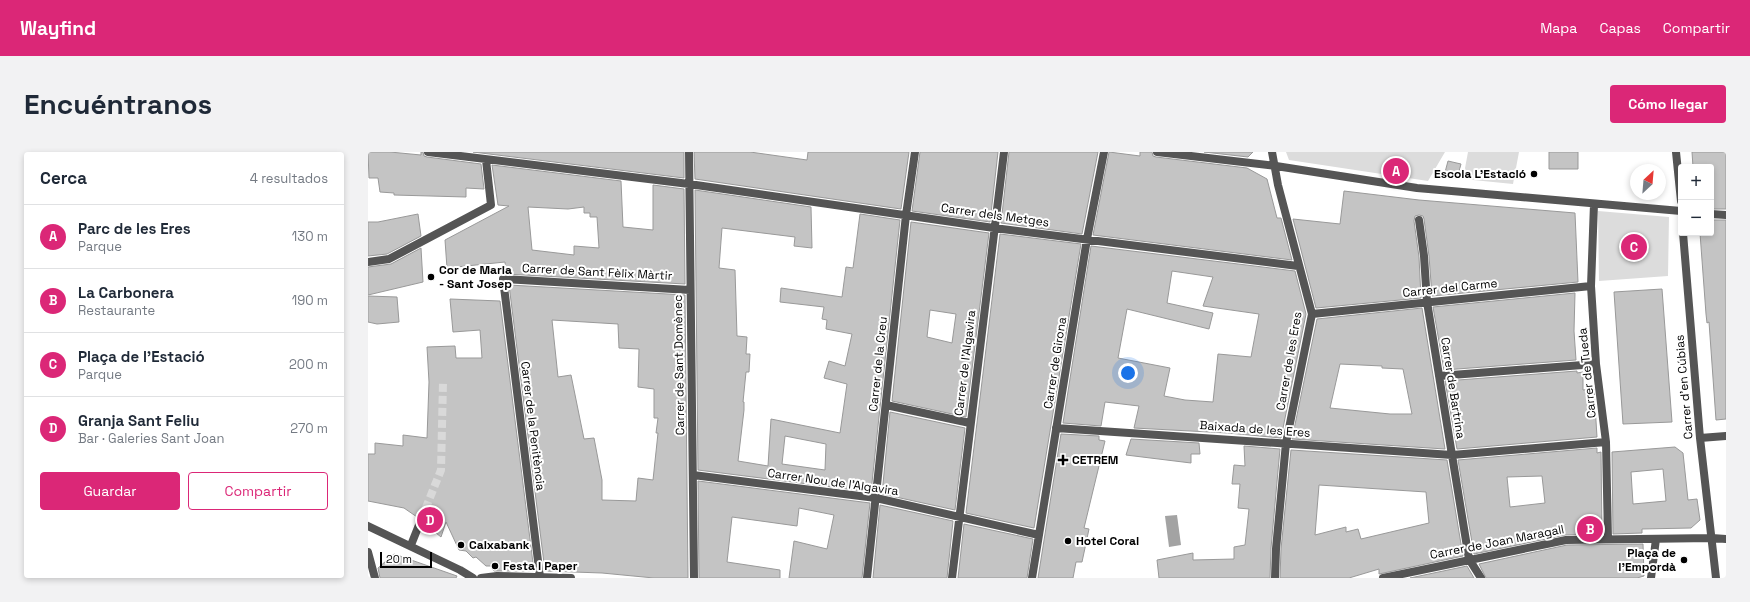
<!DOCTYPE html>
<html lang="es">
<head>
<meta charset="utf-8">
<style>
  body { margin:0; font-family:"Space Grotesk",sans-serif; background:#f2f2f3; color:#1f2937 }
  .controls { position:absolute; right:12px; top:12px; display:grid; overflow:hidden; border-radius:4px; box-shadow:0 2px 6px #0003 }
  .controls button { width:36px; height:36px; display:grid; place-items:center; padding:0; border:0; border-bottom:1px solid #e0e1e3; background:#fff; color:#1f2937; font:20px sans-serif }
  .compass { position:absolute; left:1262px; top:12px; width:36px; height:36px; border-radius:50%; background:#fff; box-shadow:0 2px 6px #0003; rotate:26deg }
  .scale { position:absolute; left:12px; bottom:10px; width:52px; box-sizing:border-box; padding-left:4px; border:2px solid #000; border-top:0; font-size:11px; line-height:14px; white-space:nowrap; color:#000; -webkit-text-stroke:3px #fff; paint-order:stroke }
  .you { position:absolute; left:760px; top:221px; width:14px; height:14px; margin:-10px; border:3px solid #fff; border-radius:50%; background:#1a73e8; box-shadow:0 0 0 6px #1a73e833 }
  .badge { display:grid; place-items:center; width:26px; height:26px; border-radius:50%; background:#db2777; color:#fff; font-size:13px; font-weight:700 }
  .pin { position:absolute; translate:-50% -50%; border:2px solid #fff; box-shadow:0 1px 4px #0006 }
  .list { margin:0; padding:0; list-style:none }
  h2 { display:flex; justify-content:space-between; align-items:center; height:52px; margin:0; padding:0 16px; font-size:17px }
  h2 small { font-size:13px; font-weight:400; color:#747a83 }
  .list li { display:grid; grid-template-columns:26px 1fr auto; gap:12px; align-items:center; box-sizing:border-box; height:64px; padding:0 16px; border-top:1px solid #e0e1e3 }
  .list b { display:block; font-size:15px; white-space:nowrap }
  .list p { margin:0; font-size:13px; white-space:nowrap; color:#747a83 }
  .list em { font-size:13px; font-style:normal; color:#747a83 }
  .actions { display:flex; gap:8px; padding:12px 16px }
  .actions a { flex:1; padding:9px 0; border:1px solid #db2777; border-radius:4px; text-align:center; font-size:14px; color:#db2777 }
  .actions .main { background:#db2777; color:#fff }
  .map { position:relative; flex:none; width:1358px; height:426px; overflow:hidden; border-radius:4px }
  header { display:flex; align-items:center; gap:24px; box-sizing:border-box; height:56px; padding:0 20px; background:#db2777; color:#fff }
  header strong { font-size:19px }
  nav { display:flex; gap:22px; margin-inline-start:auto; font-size:14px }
  .intro { display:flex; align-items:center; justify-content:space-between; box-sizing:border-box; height:96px; padding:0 24px }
  h1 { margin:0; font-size:28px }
  .button { padding:10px 18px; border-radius:4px; background:#db2777; color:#fff; font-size:14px; font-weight:700 }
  main { display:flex; gap:24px; padding:0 24px }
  aside { flex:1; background:#fff; border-radius:4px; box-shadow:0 2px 6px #0003 }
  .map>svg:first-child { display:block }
  .green { fill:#dcdcdc }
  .water { fill:#a3a3a3 }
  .building { fill:#c4c4c4; stroke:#999; fill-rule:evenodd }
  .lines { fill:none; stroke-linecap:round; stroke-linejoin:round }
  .pedestrian-tunnel { stroke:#d9d9d9; stroke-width:8; stroke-dasharray:8 4; stroke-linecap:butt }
  .pedestrian { stroke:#555; stroke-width:8 }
  .minor { stroke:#555; stroke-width:8 }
  .poi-dot { fill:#000; stroke:#fff; stroke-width:1.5 }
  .labels { text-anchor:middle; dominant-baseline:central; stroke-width:4; stroke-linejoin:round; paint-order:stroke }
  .poi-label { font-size:12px; font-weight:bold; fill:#000; stroke:#fff; text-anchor:start }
  .street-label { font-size:12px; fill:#000; stroke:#fff }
</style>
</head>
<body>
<header>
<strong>Wayfind</strong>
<nav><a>Mapa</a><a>Capas</a><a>Compartir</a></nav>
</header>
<div class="intro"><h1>Encuéntranos</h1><a class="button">Cómo llegar</a></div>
<main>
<aside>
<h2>Cerca<small>4 resultados</small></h2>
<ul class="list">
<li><span class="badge">A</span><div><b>Parc de les Eres</b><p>Parque</p></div><em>130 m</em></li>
<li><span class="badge">B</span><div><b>La Carbonera</b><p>Restaurante</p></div><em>190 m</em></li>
<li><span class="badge">C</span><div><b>Plaça de l'Estació</b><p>Parque</p></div><em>200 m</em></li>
<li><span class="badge">D</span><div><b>Granja Sant Feliu</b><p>Bar · Galeries Sant Joan</p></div><em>270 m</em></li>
</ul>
<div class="actions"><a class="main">Guardar</a><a>Compartir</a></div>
</aside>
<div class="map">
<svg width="1358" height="426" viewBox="0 0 1358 426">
  <rect width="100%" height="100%" fill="#fff"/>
  <path class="green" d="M918,0H1077L1060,29L921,8Z
    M1100,0H1151L1145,32L1095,27Z
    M1230,59L1301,65L1300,124L1231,129Z"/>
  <path class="water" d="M809,363L813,393L801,395L797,364Z"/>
  <path class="building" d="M0,0H22L53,3V0H55L56,4L59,5L113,12L116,37L98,36V45L26,43V41L12,40L10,26H1Z
    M105,0H316V26Z
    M326,0H382L439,8L440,0H541L533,57L327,27Z
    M552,0H630L622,70L544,59Z
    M641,0H730L714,82L633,71Z
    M741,0L772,4V0H784L785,4L788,5L879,16L899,27L909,66H913L924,108L725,83Z
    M836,0H885L880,5Z
    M1181,0H1210V17H1181Z
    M1324,0H1358V57H1343V15H1325Z
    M1080,9L1093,12L1089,27L1076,24Z
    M124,13L253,29L255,75L285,78V33L316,37L317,132L138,122L137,110L79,116L77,88L141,54L130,53ZM160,55L200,57L216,55V61H222V65H229L231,96L206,94V103L164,98Z
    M327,38L443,55L444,96L426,94L427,85L354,76L351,116L367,118L369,184L379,185L378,202H382L381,220H378L375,250H376V258L370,309L400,314L403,267L472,281L479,232L456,226L461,209L477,214L484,182L458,177L459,168L454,167L456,155L412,150L413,136L474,145L478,115L485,116L492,62L532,68L503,340L330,318ZM417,284L458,292L457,318L414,312Z
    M976,39L1051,48L1207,61L1210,130L1064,144L1061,104L1056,67L1055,64L1051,63L1047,64L1046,69L1051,105L1053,146L948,156L925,67L972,72Z
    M50,62L53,84L19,102L0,104V70H10Z
    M1343,68H1358V267L1348,268L1341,170L1339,171L1338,162L1332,81H1343Z
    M543,70L621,81L598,265L524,249ZM562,158L588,162L584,191L559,185Z
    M632,82L713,92L666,376L598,361Z
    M723,94L927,119L938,162L913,286L860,281L766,276L771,254L737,250L733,274L695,271ZM804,119L845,125L835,154L891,162L883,205L850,202L845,250L817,248L796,244L802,216L750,206L759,157L841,177L845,161L799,151Z
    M53,96L55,130L0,143V115L23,112Z
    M141,133L317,143L320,426H286L234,421L177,419ZM184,168L250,172L251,196L271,197L270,235L286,237V266H290L288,281H290L285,328L270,326L268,349L234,348V328L226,286L216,287L203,223L190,225Z
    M1294,137L1304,270L1255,272L1246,140Z
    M1207,141L1206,179L1208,208L1076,218L1065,155Z
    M0,144L29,145L31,170L9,172L0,170Z
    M82,147L132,149L166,419H126L123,414H118L108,405L105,406L98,399L91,398L78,370L73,385L57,372L58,367L55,363H52L49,365L36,356L0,349V302H7V291L35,294V283L59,286L61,230L59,195L87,194L88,206H114L112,178L85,180Z
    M1054,156L1077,297L924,287L949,167ZM972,212L1014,214V216L1035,217L1044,262H1022L962,256Z
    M1209,219V221L1215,220V238L1226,237L1229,285L1089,297L1077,229Z
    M522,260L597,276L587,358L514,342Z
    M693,282L731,284V288L737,289L716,376L721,377L714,410H708L705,426H670Z
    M763,287L831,291L832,302H823V311L758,303Z
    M876,294L912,297L903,396L902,426H791L789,408L825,401V408L866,407V395L877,393L881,357L870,356L872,332H864L866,313L877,314Z
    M1307,295L1315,301L1320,348L1329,347L1332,368L1323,376L1274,377V381L1245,382L1244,300ZM1295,317L1298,349L1265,352L1263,320Z
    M1229,296V301L1233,300L1234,382L1197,383L1106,402L1090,308ZM1174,324L1177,351L1142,355L1139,325Z
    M923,298L1079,308L1095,404L1011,422V417L981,426H912L913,397ZM951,333L1058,340L1061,371L993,387L990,377L978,380V375L947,383Z
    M330,329L502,351L494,426H421L426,389L459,397L466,363L431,356L429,374L364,365L359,410L412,418V426H331Z
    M512,353L585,369L579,426H505Z
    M596,372L665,387L659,426H590Z
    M1275,392L1276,424L1269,426H1118L1111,412L1199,393Z
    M26,402L89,424L88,426H12L10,416Z
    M1099,414L1106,426H1042Z"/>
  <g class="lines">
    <path class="pedestrian-tunnel" d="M53,368L73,318L75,230"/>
    <path class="pedestrian" d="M0,374L92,418L105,426
      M43,393L53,368
      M0,400L7,426
      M113,426L129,424L203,426"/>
    <path class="minor" d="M60,0L321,32L626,76L930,114
      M321,0L326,426
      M789,0L908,14L1049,36L1313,59
      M904,0L910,33L944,162L918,291L908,397L907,426
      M1308,0L1313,49
      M1226,52L1223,134L1228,212L1238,290L1240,387
      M1343,62L1358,63
      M1051,68L1056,104L1059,150L1101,407L1113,426
      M1315,81L1332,286L1348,426
      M0,110L21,107L123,53L118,8
      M944,162L1223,134
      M1071,224L1228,212
      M518,253L602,271
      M688,276L1084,303L1238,290
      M1332,286L1358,284
      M325,323L508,346L671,383
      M172,425L135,127L322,138
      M499,426L538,63L547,0
      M584,426L636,0
      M664,426L719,87L736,0
      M1015,426L1198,388L1344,386L1358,387
      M1283,426L1288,387"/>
  </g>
  <g class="poi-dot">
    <circle cx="1166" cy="22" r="4"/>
    <circle cx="63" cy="125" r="4"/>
    <path d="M693 302h4v4h4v4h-4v4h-4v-4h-4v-4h4z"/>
    <circle cx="700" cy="389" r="4"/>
    <circle cx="93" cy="393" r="4"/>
    <circle cx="1316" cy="408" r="4"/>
    <circle cx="127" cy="414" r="4"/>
  </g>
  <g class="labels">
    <g class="poi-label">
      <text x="1158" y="22" text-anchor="end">Escola L'Estació</text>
      <text x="71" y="118">Cor de Maria<tspan x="71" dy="14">- Sant Josep</tspan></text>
      <text x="704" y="308">CETREM</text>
      <text x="708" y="389">Hotel Coral</text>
      <text x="101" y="393">Caixabank</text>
      <text x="1308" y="401" text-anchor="end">Plaça de<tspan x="1308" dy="14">l'Empordà</tspan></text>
      <text x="135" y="414">Festa i Paper</text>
    </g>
    <g class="street-label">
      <text transform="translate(627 63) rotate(8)">Carrer dels Metges</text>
      <text transform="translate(229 120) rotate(3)">Carrer de Sant Fèlix Màrtir</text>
      <text transform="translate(1082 136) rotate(-6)">Carrer del Carme</text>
      <text transform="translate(921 209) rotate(-80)">Carrer de les Eres</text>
      <text transform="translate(597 211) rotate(-83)">Carrer de l'Algavira</text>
      <text transform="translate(687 211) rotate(-81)">Carrer de Girona</text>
      <text transform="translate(510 212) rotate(-84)">Carrer de la Creu</text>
      <text transform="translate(311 213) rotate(-91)">Carrer de Sant Domènec</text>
      <text transform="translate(1219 221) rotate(-96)">Carrer de Tueda</text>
      <text transform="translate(1316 235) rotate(-95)">Carrer d'en Cúbias</text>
      <text transform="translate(1085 236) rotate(81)">Carrer de Bartrina</text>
      <text transform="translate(165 274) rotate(83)">Carrer de la Penitència</text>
      <text transform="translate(887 277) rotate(4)">Baixada de les Eres</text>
      <text transform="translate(465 330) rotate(8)">Carrer Nou de l'Algavira</text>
      <text transform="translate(1129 390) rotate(-11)">Carrer de Joan Maragall</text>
    </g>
  </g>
</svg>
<div class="controls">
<button>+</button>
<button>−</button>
</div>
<svg class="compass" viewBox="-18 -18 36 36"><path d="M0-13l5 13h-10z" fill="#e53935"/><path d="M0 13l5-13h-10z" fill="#747a83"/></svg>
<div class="scale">20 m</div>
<div class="you"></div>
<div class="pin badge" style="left:1028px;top:19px">A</div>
<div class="pin badge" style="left:1222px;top:377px">B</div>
<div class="pin badge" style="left:1266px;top:95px">C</div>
<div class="pin badge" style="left:62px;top:368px">D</div>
</div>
</main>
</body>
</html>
